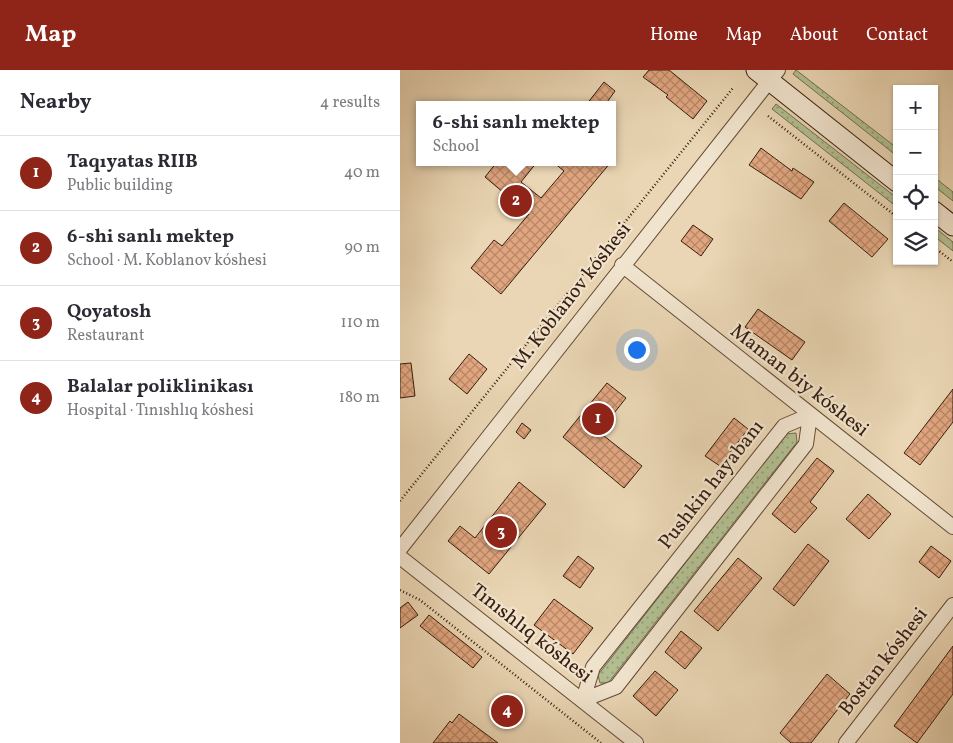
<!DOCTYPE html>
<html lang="en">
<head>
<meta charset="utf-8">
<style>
  body { margin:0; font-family:Vollkorn,serif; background:#f2f2f3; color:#2b2b33 }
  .controls { position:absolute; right:15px; top:15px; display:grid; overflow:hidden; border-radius:0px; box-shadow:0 1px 4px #0004 }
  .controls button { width:45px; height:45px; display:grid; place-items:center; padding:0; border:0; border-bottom:1px solid #e1e1e2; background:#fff; color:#2b2b33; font:25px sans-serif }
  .you { position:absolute; left:236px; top:279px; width:18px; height:18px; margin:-12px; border:4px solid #fff; border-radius:50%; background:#1a73e8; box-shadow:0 0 0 8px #1a73e833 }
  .badge { display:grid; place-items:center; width:32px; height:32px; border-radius:50%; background:#8f2418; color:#fff; font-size:16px; font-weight:700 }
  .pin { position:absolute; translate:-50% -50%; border:2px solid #fff; box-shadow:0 1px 5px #0006 }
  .popup { position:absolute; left:16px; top:31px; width:200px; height:65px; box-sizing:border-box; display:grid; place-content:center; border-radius:0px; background:#fff; filter:drop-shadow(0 1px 4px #0005); font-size:16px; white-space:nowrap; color:#7c7c81 }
  .popup b { font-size:19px; color:#2b2b33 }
  .popup::after { content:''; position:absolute; left:50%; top:100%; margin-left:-10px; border:10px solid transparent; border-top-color:#fff }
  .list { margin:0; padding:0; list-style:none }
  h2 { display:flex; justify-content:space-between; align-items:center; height:65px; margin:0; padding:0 20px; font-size:21px }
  h2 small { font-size:16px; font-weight:400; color:#7c7c81 }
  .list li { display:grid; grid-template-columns:32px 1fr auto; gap:15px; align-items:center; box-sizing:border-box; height:75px; padding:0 20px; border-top:1px solid #e1e1e2 }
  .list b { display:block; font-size:19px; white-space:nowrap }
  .list p { margin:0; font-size:16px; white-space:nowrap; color:#7c7c81 }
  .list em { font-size:16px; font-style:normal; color:#7c7c81 }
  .icon { flex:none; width:28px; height:28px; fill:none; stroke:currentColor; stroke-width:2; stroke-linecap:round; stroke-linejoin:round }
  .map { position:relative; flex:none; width:553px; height:673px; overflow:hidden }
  header { display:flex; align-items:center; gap:30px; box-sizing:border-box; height:70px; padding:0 25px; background:#8f2418; color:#fff }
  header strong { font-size:24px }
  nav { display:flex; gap:28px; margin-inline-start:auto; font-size:18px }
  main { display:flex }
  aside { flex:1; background:#fff }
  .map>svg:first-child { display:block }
  .grass { fill:url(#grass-dots); stroke:#746e50 }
  .building { fill:url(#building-cross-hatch); stroke:#371d0f }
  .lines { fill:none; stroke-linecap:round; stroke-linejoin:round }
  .street-casing { stroke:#644b38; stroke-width:16 }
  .secondary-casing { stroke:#371d0f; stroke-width:21 }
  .path { stroke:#371d0f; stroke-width:2.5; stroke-dasharray:1 2.5; stroke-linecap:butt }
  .street { stroke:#f1e4ce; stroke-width:14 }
  .secondary { stroke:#f1e4ce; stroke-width:19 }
  .labels { text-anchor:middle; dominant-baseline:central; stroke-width:4.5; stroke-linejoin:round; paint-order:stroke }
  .street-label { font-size:20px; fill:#371d0f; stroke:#f1e4ce }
</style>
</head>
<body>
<header>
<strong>Map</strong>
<nav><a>Home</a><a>Map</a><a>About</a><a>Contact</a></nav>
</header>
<main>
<aside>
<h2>Nearby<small>4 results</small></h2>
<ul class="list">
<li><span class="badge">1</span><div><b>Taqıyatas RIIB</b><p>Public building</p></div><em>40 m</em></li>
<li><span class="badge">2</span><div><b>6-shi sanlı mektep</b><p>School · M. Koblanov kóshesi</p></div><em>90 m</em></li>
<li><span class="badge">3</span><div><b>Qoyatosh</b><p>Restaurant</p></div><em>110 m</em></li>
<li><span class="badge">4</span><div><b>Balalar poliklinikası</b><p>Hospital · Tınıshlıq kóshesi</p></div><em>180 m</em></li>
</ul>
</aside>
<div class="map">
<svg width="553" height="673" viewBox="0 0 553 673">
  <defs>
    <pattern id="grass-dots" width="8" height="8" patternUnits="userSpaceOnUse" patternTransform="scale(1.25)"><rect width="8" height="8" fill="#b2bf91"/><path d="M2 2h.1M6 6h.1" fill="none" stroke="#929b75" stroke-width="1.8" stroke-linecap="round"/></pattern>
    <pattern id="building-cross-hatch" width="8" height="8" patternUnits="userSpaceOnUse" patternTransform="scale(1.25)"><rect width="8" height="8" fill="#e1a680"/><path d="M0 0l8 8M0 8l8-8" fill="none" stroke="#b78767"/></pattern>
  </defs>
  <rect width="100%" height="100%" fill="#ead6b4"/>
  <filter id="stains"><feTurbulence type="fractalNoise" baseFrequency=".004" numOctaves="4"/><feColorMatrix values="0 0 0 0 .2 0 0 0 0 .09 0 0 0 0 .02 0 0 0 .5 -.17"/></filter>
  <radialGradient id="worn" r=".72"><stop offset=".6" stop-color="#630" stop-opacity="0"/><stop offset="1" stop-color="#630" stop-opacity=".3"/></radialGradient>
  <path class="grass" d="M396,0L497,78V86L393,4Z
    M376,34L497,128V137L372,39Z
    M534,107L553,122V131L534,116Z
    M534,157L553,172V181L534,166Z
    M396,363L397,372L208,613H200L198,605L386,364Z"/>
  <path class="building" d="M249,0H269L307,31L293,49L266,27L268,25L243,7Z
    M204,12L215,21L205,35H186Z
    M361,78L392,101L393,98L414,112L401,129L349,95Z
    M97,92H137L121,112L141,128L164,101L153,92H211L101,224L71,198L94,170L102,176L129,144L85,107Z
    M444,133L488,169L472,187L429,151Z
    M293,155L313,169L301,186L281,171Z
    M358,239L405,272L392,290L345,257Z
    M69,284L87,299L67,324L49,309Z
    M11,293L15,326L0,328V294Z
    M207,313L226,328L199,362L242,396L224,418L163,367Z
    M553,319V352L520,395L504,383Z
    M334,348L348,359L320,396L305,386Z
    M122,353L131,360L124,369L116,362Z
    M417,388L434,401L410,432L417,438L395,463L372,444Z
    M119,412L146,434L89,504L48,471L60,456L75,468Z
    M468,424L491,444L469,469L446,449Z
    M408,474L429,491L394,536L373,519Z
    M531,476L551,491L539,508L519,492Z
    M178,486L194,498L180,518L163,506Z
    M338,488L362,508L318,561L294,541Z
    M154,529L193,558L173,584L134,555Z
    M8,532L18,545L0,558V538Z
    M29,545L82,587L73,598L20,556Z
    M281,561L302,578L285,599L265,582Z
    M553,576V624L517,673L494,656Z
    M255,601L278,620L256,646L233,626Z
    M427,604L450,624L411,673H391L380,663Z
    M59,644L98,673H33L50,651L52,653Z"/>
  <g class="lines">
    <defs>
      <path id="street" d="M222,195L553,457
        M410,345L406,374L216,617L183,630L193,597L384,356Z
        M0,479L378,0
        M0,487L236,673
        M446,673L553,535"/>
      <path id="secondary" d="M356,0L497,112
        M534,141L553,156"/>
    </defs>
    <use href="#street" class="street-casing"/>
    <use href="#secondary" class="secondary-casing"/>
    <path class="path" d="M368,46L497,147
      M534,177L553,192
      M0,431L333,18
      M0,520L20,530L201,673"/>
    <use href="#street" class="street"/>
    <use href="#secondary" class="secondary"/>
  </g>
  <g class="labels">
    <g class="street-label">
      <text transform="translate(172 226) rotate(-52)">M. Koblanov kóshesi</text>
      <text transform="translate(399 311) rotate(38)">Maman biy kóshesi</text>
      <text transform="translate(312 415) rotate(-52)">Pushkin hayabanı</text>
      <text transform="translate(131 564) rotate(38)">Tınıshlıq kóshesi</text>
      <text transform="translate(484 592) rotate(-52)">Bostan kóshesi</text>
    </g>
  </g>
  <rect width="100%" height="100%" filter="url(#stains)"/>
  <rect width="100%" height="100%" fill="url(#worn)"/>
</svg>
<div class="controls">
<button>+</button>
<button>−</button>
<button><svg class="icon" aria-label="locate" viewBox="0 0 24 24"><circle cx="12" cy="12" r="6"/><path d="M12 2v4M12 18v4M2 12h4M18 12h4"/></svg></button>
<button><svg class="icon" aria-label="layers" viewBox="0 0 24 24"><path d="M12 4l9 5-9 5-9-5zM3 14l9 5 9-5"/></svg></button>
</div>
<div class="you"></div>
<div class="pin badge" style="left:198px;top:349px">1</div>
<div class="pin badge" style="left:116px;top:131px">2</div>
<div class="popup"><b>6-shi sanlı mektep</b>School</div>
<div class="pin badge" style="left:101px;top:462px">3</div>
<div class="pin badge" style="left:107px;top:641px">4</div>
</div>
</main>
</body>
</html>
